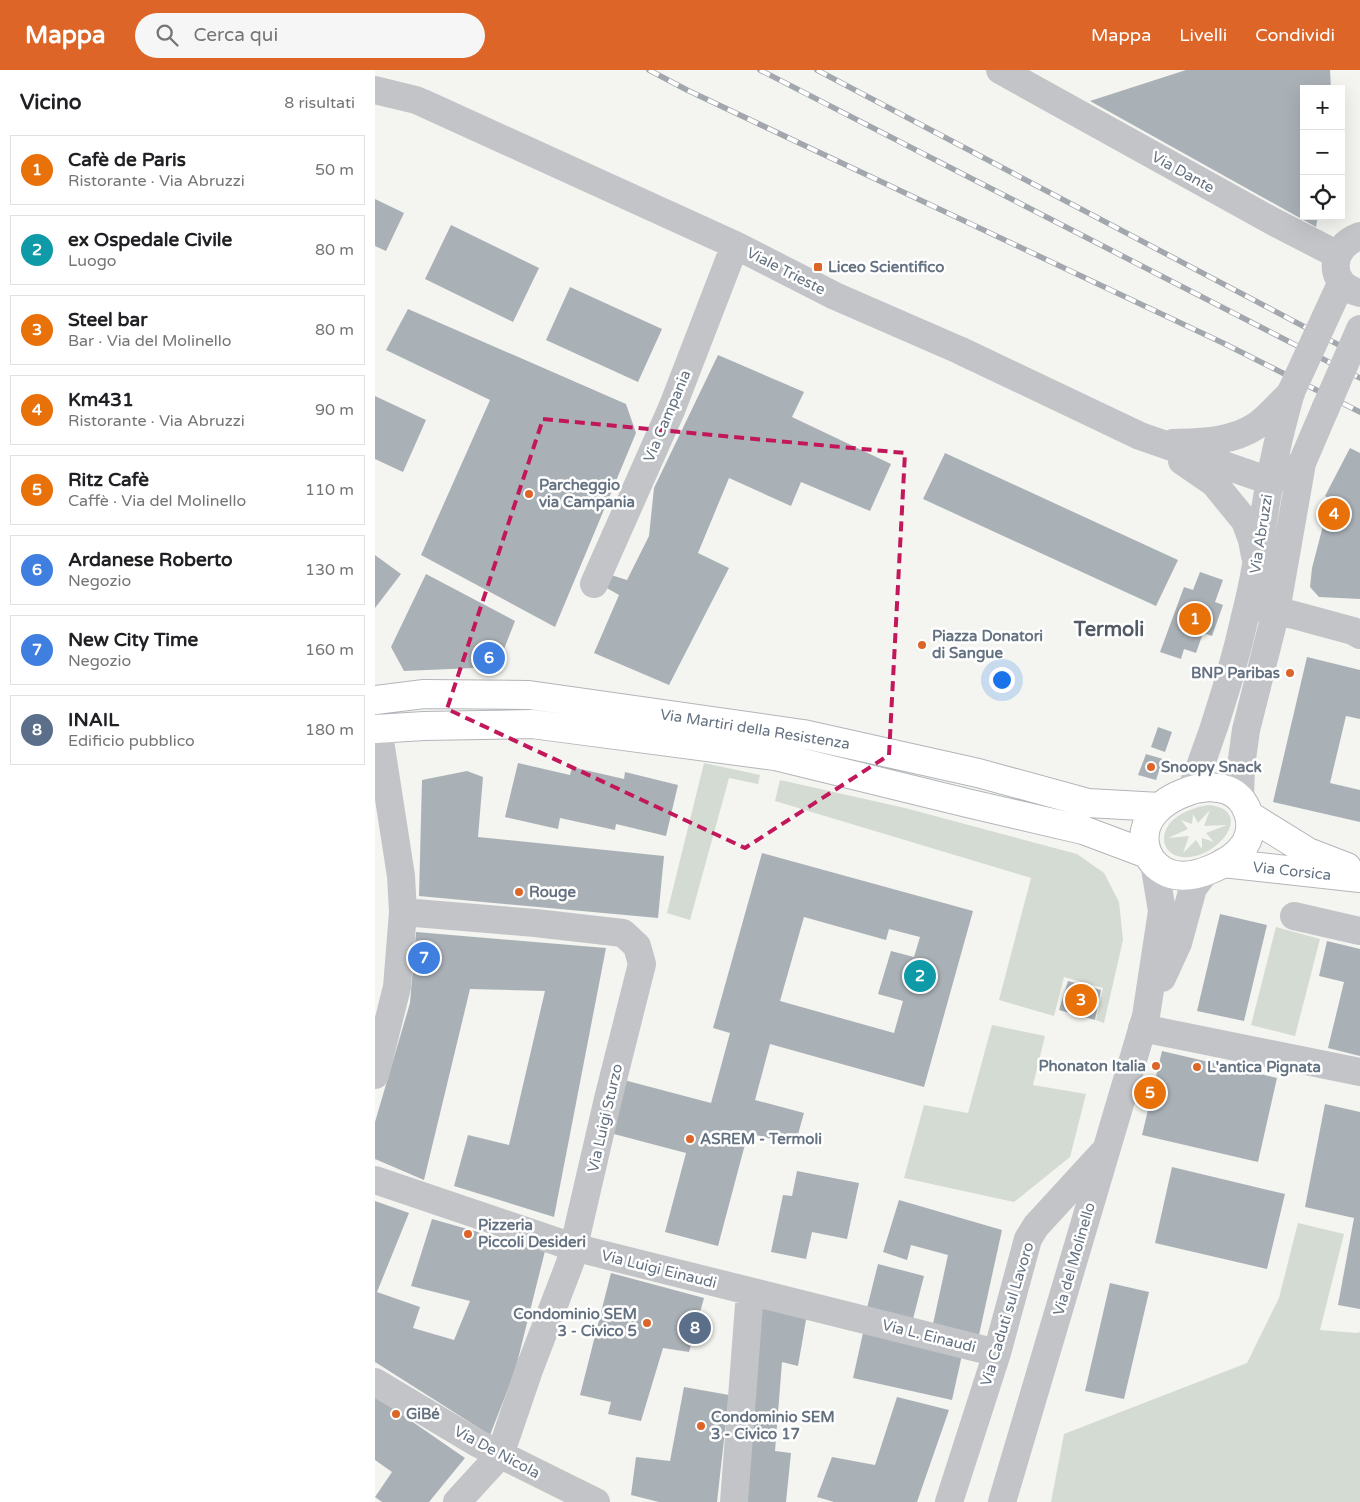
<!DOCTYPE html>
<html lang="it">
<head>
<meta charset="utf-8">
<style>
  body { margin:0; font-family:"Varela Round",sans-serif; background:#f6f6f6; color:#202124 }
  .controls { position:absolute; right:15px; top:15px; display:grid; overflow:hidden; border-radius:0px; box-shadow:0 5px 20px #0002 }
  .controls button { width:45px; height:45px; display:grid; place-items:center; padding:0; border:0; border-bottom:1px solid #e0e0e0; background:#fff; color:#202124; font:25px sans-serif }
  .you { position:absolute; left:626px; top:609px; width:18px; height:18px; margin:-12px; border:4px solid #fff; border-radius:50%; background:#1a73e8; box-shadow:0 0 0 8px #1a73e833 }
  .badge { display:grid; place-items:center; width:32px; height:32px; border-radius:50%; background:#dd6528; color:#fff; font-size:16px; font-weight:700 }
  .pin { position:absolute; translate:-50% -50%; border:2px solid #fff; box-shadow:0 1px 5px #0006 }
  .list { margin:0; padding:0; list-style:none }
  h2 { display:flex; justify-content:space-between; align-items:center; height:65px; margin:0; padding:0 20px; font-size:21px }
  h2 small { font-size:16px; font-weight:400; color:#757577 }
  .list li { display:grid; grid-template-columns:32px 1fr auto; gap:15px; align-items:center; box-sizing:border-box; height:70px; margin:0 10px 10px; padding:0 10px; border:1px solid #e0e0e0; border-radius:0px }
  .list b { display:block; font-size:19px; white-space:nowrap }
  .list p { margin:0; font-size:16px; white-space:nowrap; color:#757577 }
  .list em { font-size:16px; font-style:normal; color:#757577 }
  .icon { flex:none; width:28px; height:28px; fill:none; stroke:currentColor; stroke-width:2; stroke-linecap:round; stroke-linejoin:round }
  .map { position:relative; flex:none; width:985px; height:1432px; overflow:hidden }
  header { display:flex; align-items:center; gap:30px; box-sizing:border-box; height:70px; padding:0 25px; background:#dd6528; color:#fff }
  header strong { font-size:24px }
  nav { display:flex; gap:28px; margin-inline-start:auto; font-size:18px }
  .search { width:350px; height:45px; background:#f6f6f6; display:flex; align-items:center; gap:12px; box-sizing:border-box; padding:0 18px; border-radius:28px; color:#757577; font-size:19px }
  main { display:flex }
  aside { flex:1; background:#fff }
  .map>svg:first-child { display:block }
  .green { fill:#d4dbd2; fill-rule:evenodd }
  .building { fill:#aab1b6; fill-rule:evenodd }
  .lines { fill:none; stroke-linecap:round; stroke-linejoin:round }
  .major-casing { stroke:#b2b6ba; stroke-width:30 }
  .minor { stroke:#c2c4c8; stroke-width:28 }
  .major { stroke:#fff; stroke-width:28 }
  .rail-casing { stroke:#a2a7ad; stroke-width:5.5 }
  .rail { stroke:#fff; stroke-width:4; stroke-dasharray:11; stroke-linecap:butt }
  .minor-bridge { stroke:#c2c4c8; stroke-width:28 }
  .marked { fill:none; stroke:#c2185b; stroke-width:4; stroke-dasharray:10 6; stroke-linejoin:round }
  .poi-dot { fill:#dd6528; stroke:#fff; stroke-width:2 }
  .labels { text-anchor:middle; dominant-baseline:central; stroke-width:5; stroke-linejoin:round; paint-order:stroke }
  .street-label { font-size:15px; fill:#647181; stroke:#fff }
  .poi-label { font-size:15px; font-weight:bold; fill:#647181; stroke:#fff; text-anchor:start }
  .district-label { font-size:20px; font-weight:bold; fill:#525b66; stroke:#fff }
</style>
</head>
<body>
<header>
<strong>Mappa</strong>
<div class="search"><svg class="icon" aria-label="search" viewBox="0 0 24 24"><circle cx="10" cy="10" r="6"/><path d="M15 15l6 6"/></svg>Cerca qui</div>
<nav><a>Mappa</a><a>Livelli</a><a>Condividi</a></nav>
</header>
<main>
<aside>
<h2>Vicino<small>8 risultati</small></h2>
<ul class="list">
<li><span class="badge" style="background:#e8710a">1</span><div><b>Cafè de Paris</b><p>Ristorante · Via Abruzzi</p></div><em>50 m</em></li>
<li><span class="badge" style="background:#0f9aa8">2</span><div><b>ex Ospedale Civile</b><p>Luogo</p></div><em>80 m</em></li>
<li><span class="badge" style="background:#e8710a">3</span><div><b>Steel bar</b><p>Bar · Via del Molinello</p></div><em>80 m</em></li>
<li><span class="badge" style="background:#e8710a">4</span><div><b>Km431</b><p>Ristorante · Via Abruzzi</p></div><em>90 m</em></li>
<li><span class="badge" style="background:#e8710a">5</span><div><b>Ritz Cafè</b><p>Caffè · Via del Molinello</p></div><em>110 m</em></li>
<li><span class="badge" style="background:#3f7fe0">6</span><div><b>Ardanese Roberto</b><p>Negozio</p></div><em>130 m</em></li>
<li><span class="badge" style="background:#3f7fe0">7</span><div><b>New City Time</b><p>Negozio</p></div><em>160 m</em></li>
<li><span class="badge" style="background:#5c6f8a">8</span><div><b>INAIL</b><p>Edificio pubblico</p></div><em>180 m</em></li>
</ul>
</aside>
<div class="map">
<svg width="985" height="1432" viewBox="0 0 985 1432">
  <rect width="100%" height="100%" fill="#f4f4f0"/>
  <path class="green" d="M329,693L385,705L383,714L354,708L315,850L292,843Z
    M405,710L530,738L702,784L729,803L744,832L748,870L729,953L721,950L728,918L689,907L679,946L624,930L656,808L400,731Z
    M833,735C882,739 842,791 807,787C786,784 784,763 798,750C807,742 821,737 833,735ZM835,740L829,756L852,755L831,763L839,772L827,768V779L821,770L808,783L814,766L793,768L813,759L806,750L817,754L818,744L823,753Z
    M901,857L945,869L920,966L876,955Z
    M617,955L670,966L658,1015L711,1024L695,1087L639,1132L529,1108L549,1035L593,1043Z
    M923,1153L969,1164L945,1260L982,1263L985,1262V1432H676L689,1364L872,1293L904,1228Z"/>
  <path class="building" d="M811,0H955L956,19H929V146H943L941,157L715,31Z
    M0,129L29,143L11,181L0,176Z
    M76,155L164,198L138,252L50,209Z
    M195,217L287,259L263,312L171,270Z
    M33,239L251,334L261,363L180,557L46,485L115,330L11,280Z
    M343,285L429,322L417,347L516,394L495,441L426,412L416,436L354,408L323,483L354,498L294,615L219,583L244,525L230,517L236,505L252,510L274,466L279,418Z
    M0,326L51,350L28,402L0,389Z
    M975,378L985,383V529L944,527L935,517L937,498L955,429L950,426Z
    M570,383L803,490L781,536L548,429Z
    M0,485L26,504L0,538Z
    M825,502L848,510L840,532L848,535L837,566L828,563L821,583L809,579L806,589L785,582L809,517L818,520Z
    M51,504L140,551L122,597L29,601L16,577Z
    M932,587L985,600V649L971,646L955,713L985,720V752L898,732Z
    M783,657L797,662L790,682L776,677Z
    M771,684L788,689L781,710L763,705Z
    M143,693L195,705L197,697L249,709L250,702L303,715L291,766L241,754L240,760L185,748L183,759L130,747Z
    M92,701L108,707L103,767L289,786L283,848L44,826L47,710Z
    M387,783L598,841L549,1017L395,974L380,1030L429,1043L420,1075L373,1063L343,1176L290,1162L311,1083L235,1063L249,1010L336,1033L355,963L338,958ZM429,847L511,870L514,859L545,867L539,887L516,881L503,924L528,931L519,963L405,931Z
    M845,844L892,855L869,951L822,941Z
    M41,862L231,878L179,1147L79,1116L93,1065L134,1075L170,921L95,919L49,1110L0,1089V1052L35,933Z
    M952,871L985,879V986L953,978L969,912L944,906Z
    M693,911L726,920L720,950L684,940Z
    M787,981L902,1008L883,1092L767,1065Z
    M950,1034L985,1042V1239L963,1235L979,1148L930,1137Z
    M797,1097L910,1124L892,1199L780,1173Z
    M422,1101L484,1113L472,1169L437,1162L431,1189L396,1182L408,1125L417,1126Z
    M524,1130L627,1160L604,1265L558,1254L573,1185L536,1175L532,1190L508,1182Z
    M0,1131L34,1143L2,1222L45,1237L38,1258L79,1270L95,1231L36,1216L57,1149L170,1181L140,1301L115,1365L0,1292Z
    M503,1194L549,1206L538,1249L492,1238Z
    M236,1203L329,1228L314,1282L288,1278L266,1351L233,1344L236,1332L205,1325Z
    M735,1213L774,1222L749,1329L710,1321Z
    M385,1230L432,1244L423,1296L407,1292L400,1381L416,1383L411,1432H366Z
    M488,1263L587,1285L577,1330L478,1308Z
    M309,1317L354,1325L342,1432H284L256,1425L261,1387L295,1391Z
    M0,1326L90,1388L54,1432H7L0,1427L17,1402L0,1390Z
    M522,1327L574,1340L542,1432H459L442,1427L457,1387L500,1395Z"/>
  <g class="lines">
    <defs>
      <path id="major" d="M0,630L49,624L154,625L428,664L603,703L713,733L785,737
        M0,659L49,656L157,654L400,686L592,733L708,760L772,784
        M836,717C841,718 847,718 852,720C872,727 882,755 870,774C858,793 819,811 796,804C786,801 776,793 772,782C761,751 787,730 814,721C821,718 829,718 836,717Z
        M875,746L933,782L972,797
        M848,793L985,808"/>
    </defs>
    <use href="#major" class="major-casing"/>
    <path class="minor" d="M625,0L899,152L963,185
      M0,20L41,30L48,33L360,175L460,226L584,280L765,366L895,411L911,405L927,393
      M985,166C953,177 952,215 985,223
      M798,373C826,372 857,372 881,356C893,348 905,333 916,323
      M807,391L839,413L870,451L877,470L880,486
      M219,514L297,338L360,175
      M882,537L919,545L978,561L985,565
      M816,720C840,660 859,597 873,534C883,494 887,452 895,411C900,381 908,351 916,322
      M865,728L866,696L871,660L901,541L927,393L951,337
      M28,842L160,853L248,863L262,876L267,894L233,1029L195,1193L154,1300L125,1385L82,1432
      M919,846L985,861
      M787,908L803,873L818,818L831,801
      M767,958L985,1002
      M0,1005L22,917L28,842L26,806L3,658
      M0,1110L198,1177L622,1283
      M0,1312L102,1373L221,1432
      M359,1432L375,1222
      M574,1432L622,1283L653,1169L661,1156L727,1084
      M627,1432L771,946L787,841L779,793"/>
    <use href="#major" class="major"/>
    <defs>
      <path id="rail" d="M274,0L312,20L848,273L985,342
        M385,0L985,308
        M442,0L985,286"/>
    </defs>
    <use href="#rail" class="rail-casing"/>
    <use href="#rail" class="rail"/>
    <path class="minor-bridge" d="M916,322L963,220
      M951,337L985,259"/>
  </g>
  <path class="marked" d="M168,349L530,383L514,685L370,778L72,639Z"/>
  <g class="poi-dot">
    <rect x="438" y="192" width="10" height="10" rx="2.5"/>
    <circle cx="154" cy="424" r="5"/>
    <circle cx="547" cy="575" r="5"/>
    <circle cx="915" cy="603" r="5"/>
    <circle cx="776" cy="697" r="5"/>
    <circle cx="144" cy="822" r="5"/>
    <circle cx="781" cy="996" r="5"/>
    <circle cx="822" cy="997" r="5"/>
    <circle cx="315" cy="1069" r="5"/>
    <circle cx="93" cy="1164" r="5"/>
    <circle cx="272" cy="1253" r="5"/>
    <circle cx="21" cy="1344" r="5"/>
    <circle cx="326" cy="1356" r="5"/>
  </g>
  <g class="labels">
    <g class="street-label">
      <text transform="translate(808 102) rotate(29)">Via Dante</text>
      <text transform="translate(411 201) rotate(27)">Viale Trieste</text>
      <text transform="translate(292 346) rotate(-67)">Via Campania</text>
      <text transform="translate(886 464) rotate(-81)">Via Abruzzi</text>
      <text transform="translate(380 659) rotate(9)">Via Martiri della Resistenza</text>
      <text transform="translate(917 801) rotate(6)">Via Corsica</text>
      <text transform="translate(230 1048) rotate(-77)">Via Luigi Sturzo</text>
      <text transform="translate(699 1189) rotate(-74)">Via del Molinello</text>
      <text transform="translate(284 1199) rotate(14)">Via Luigi Einaudi</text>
      <text transform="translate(632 1244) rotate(-73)">Via Caduti sul Lavoro</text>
      <text transform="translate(554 1266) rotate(14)">Via L. Einaudi</text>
      <text transform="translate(122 1382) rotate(28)">Via De Nicola</text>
    </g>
    <g class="poi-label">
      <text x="453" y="197">Liceo Scientifico</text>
      <text x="164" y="415">Parcheggio<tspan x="164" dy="17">via Campania</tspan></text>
      <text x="557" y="566">Piazza Donatori<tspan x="557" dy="17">di Sangue</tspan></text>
      <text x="905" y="603" text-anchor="end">BNP Paribas</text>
      <text x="786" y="697">Snoopy Snack</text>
      <text x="154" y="822">Rouge</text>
      <text x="771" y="996" text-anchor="end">Phonaton Italia</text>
      <text x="832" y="997">L'antica Pignata</text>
      <text x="325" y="1069">ASREM - Termoli</text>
      <text x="103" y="1155">Pizzeria<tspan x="103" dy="17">Piccoli Desideri</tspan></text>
      <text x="262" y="1244" text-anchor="end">Condominio SEM<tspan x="262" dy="17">3 - Civico 5</tspan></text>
      <text x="31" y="1344">GiBé</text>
      <text x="336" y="1347">Condominio SEM<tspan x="336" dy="17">3 - Civico 17</tspan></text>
    </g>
    <g class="district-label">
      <text x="734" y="560">Termoli</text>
    </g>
  </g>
</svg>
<div class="controls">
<button>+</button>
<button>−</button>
<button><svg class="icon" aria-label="locate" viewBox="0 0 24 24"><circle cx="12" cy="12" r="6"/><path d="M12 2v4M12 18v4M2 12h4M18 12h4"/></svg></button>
</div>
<div class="you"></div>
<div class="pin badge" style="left:820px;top:549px;background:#e8710a">1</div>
<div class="pin badge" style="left:545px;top:906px;background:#0f9aa8">2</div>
<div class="pin badge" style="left:706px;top:930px;background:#e8710a">3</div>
<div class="pin badge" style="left:959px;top:444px;background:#e8710a">4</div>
<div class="pin badge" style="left:775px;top:1023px;background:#e8710a">5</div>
<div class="pin badge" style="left:114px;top:588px;background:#3f7fe0">6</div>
<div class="pin badge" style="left:49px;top:888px;background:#3f7fe0">7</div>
<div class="pin badge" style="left:320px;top:1258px;background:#5c6f8a">8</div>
</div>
</main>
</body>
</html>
